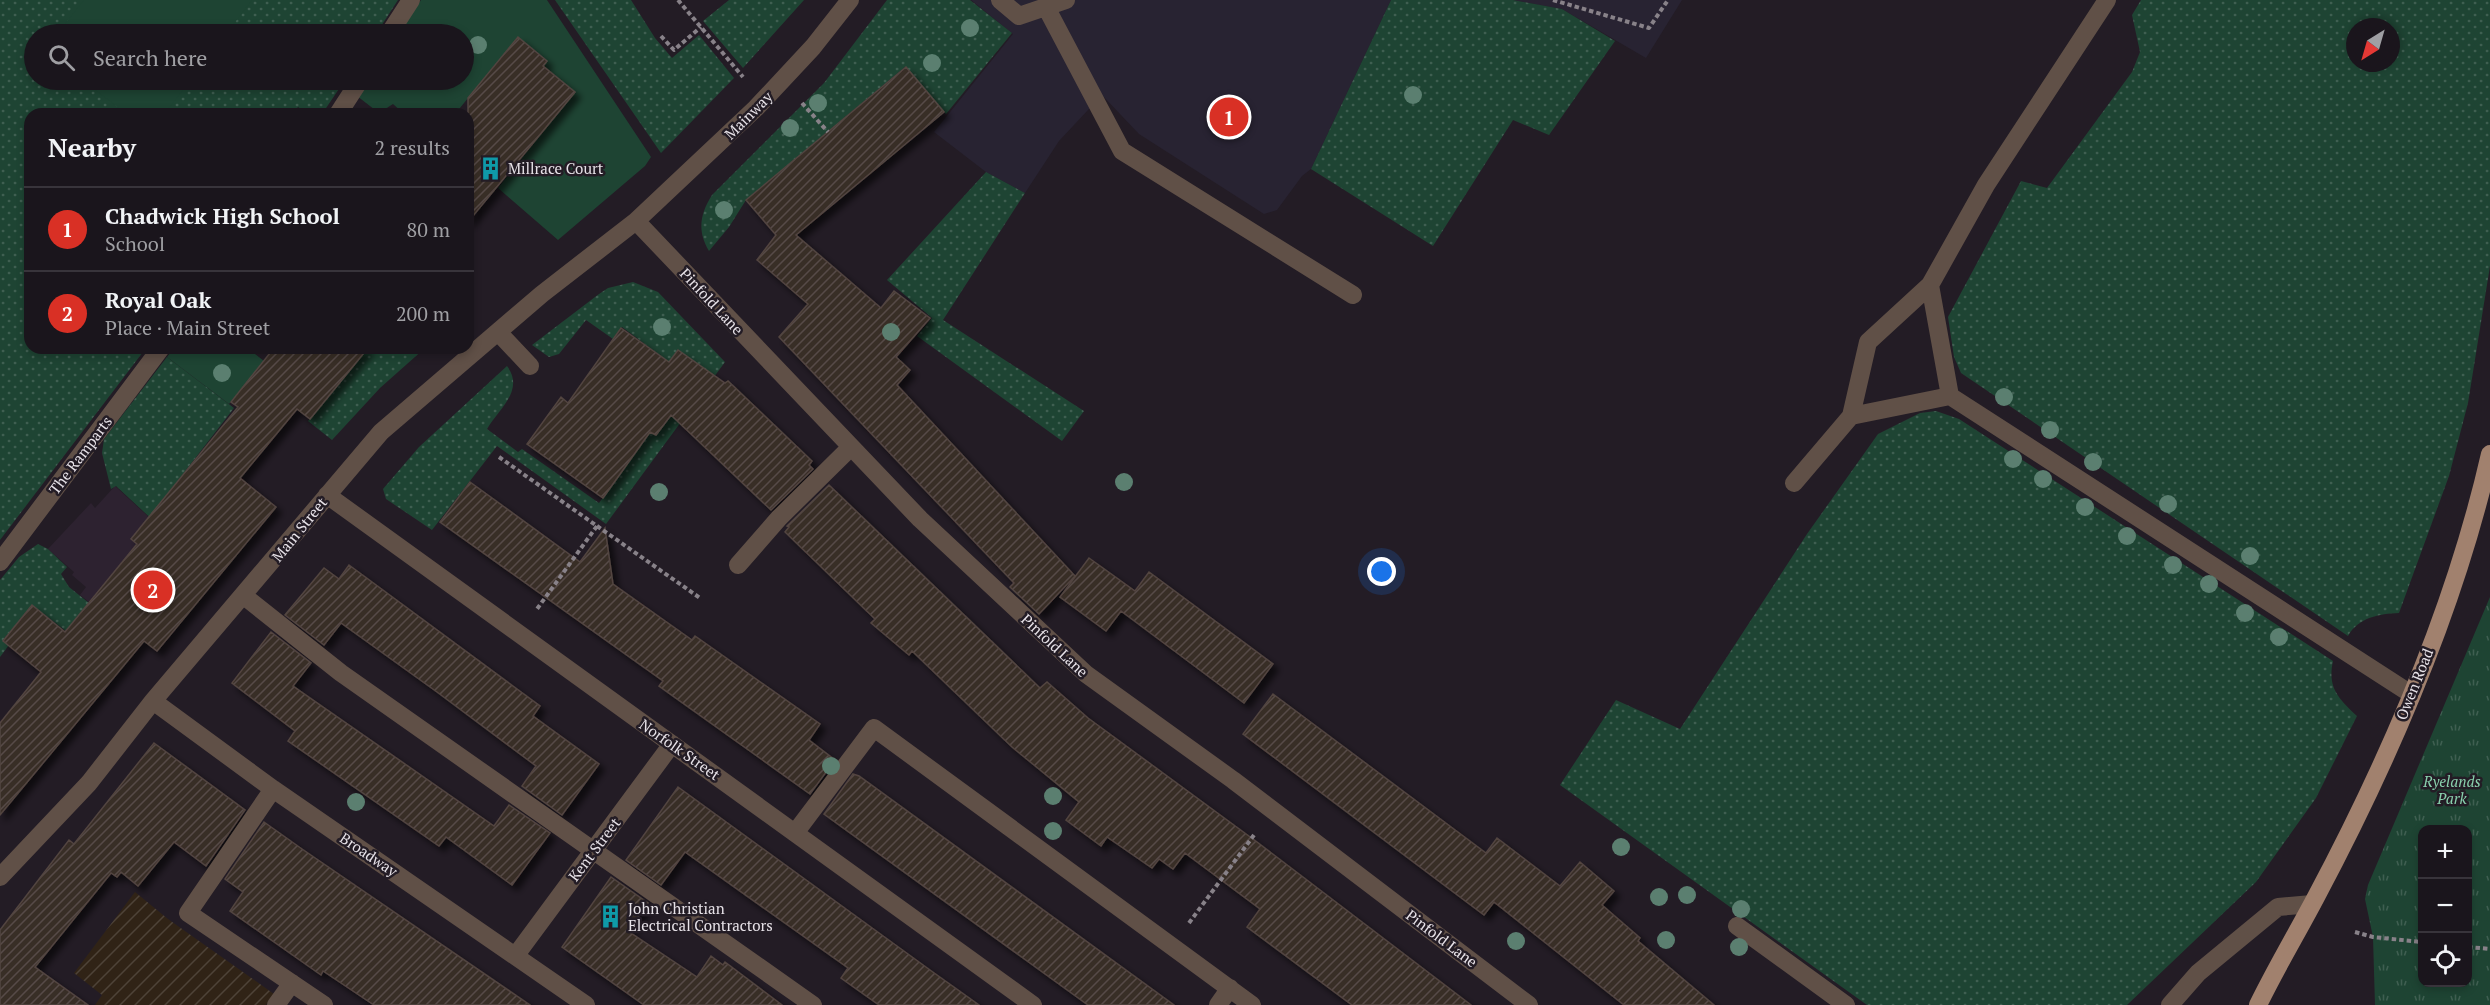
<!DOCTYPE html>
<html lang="en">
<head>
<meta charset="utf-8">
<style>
  body { margin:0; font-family:"PT Serif",serif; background:#231e25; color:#f1f3f6 }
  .controls { position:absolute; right:18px; bottom:18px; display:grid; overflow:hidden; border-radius:12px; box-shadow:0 3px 9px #0003 }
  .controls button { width:54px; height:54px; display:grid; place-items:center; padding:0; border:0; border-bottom:2px solid #38343b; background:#1a151c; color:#f1f3f6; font:30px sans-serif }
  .compass { position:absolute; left:2346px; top:18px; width:54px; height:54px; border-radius:50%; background:#1a151c; box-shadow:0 3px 9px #0003; rotate:217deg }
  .you { position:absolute; left:1382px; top:572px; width:21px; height:21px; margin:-15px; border:4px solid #fff; border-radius:50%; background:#1a73e8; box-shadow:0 0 0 9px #1a73e833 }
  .badge { display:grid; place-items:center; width:39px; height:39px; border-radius:50%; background:#d93025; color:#fff; font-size:20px; font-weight:700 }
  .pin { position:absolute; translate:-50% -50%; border:3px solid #fff; box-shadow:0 2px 6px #0006 }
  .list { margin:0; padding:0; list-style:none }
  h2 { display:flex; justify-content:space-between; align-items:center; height:78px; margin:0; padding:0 24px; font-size:26px }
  h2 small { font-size:20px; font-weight:400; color:#9f9fa3 }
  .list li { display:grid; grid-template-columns:39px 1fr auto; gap:18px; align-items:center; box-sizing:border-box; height:84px; padding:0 24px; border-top:2px solid #38343b }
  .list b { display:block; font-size:22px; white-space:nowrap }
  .list p { margin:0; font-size:20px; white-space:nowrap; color:#9f9fa3 }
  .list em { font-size:20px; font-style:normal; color:#9f9fa3 }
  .icon { flex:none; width:33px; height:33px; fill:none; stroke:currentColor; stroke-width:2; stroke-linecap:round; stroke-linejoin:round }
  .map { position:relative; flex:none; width:2490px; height:1005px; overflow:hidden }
  .search { position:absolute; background:#1a151c; box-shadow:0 3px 9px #0003; left:24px; top:24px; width:450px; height:66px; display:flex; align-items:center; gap:15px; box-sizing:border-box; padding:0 21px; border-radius:33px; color:#9f9fa3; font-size:22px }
  .panel { position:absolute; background:#1a151c; box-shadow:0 3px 9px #0003; left:24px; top:108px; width:450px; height:246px; border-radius:18px }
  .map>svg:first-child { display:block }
  .built { fill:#2d2230 }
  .industrial { fill:url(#industrial-furrows) }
  .education { fill:#282332 }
  .grass { fill:url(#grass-dots); fill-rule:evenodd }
  .park { fill:url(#park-tufts); fill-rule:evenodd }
  .garden { fill:#1e4433 }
  .building { fill:url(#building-hatch); stroke:#524540; stroke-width:1.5; filter:url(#shadow) }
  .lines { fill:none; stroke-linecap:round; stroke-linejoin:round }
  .path { stroke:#888289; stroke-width:4; stroke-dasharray:4.5 3; stroke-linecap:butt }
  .minor { stroke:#605047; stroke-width:18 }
  .major { stroke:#a1816e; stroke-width:18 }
  .tree { fill:#5b7f70 }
  .labels { text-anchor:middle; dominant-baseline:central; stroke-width:5; stroke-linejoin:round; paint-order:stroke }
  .street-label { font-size:15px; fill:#e7e2e8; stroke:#231c25 }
  .poi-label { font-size:15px; fill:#e7e2e8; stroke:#231c25; text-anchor:start }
  .park-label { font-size:15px; font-style:italic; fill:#89d0ad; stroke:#231c25 }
</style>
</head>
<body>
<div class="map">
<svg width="2490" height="1005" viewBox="0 0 2490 1005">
  <defs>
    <pattern id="industrial-furrows" width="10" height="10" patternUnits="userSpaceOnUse" patternTransform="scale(1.5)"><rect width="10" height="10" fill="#302316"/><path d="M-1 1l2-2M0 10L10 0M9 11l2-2" fill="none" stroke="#4e4338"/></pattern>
    <pattern id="grass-dots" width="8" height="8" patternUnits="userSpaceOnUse" patternTransform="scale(1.5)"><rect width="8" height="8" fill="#1e4433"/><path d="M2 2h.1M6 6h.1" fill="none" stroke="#3f5f51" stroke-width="1.8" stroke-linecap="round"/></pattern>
    <pattern id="park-tufts" width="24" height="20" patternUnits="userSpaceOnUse" patternTransform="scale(1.5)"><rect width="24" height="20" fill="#1e4433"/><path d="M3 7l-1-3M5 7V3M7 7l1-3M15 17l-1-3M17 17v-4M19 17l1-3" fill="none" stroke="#3f5f51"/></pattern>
    <pattern id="building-hatch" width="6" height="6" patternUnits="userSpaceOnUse" patternTransform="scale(1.5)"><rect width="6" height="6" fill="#392d28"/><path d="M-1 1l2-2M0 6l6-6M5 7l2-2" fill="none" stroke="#564b47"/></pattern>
    <filter id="shadow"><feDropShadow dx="5.5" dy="5.5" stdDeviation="3" flood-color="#0009"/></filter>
  </defs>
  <rect width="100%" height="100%" fill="#231c25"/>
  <path class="built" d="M115,486L152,520L180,556L213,584L157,652L93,598L89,602L80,595L86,587L72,575L74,572L48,549L91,503L95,508Z"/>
  <path class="industrial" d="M135,892L168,919L274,994L266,1005H95L102,995L74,973Z"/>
  <path class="education" d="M971,0H1391L1311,169L1302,176L1277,210L1264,214L1139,134L1102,95L1059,141L1025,193L986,172L934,132L1013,34Z
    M1513,0H1682L1646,58L1562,9Z"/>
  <path class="grass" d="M0,0H398L376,34H34V80H345L322,114H308L298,107L292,114H30V348H146L0,540Z
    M555,0H631L655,38L672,58L699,35L734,78L661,153Z
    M729,0H804L743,68L703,21Z
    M887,0H970L1012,33L946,114L905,67L746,200L729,227L709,251C697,231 700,214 712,195L824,83Z
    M1391,0H1513L1562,9L1615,41L1549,135L1513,120L1433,246L1311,169Z
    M2141,0H2490V266L2468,403L2449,476L2399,613C2379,614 2359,617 2348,636L1961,373L1954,357L1948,317L2021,181L2047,188L2132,72L2140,52L2132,15ZM2355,27H2391V63H2355Z
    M986,172L1025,193L943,320L1084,411L1062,441L917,336L932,318L887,280Z
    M633,282L658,292L725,362L606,524L497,446L432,530L386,499L383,489L419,447L507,366C525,390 499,409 487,429L518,452L522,449L599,503L650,432L656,436L704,369L678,350L669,362L622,327L613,339L586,320L559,354L549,357L532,345L599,294L608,288Z
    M368,348H425L380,388L332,440L308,421Z
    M167,357L234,408L176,483L158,525L116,486L111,489L102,453L104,439Z
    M1936,411L1959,419L2333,661C2327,688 2339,699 2357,716L2316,798L2256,882L2127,1005H1867L1560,785L1616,700L1680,729L1807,534L1878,434L1920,413Z
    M38,544L48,549L67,567L61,574L69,587L89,603L66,631L32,605L3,640L9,645L0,657V580L19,557Z"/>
  <path class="park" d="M2490,597V1005H2375L2373,937L2365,899L2368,885ZM2422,830H2468V982H2422Z"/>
  <path class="garden" d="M84,0H252L226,34H57Z
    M421,0H547L651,157L645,166L558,240L498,188L575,92L544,66L547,61L518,37L455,114H404L393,104L379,113L357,96L368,80H464V34H398Z
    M82,80H191L164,114H127Z
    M174,348H260L255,354L282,375L254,374L229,404L167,357Z"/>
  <path class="building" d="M518,37L547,61L543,66L575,92L468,222V98Z
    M906,67L944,112L796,235L881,308L894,291L930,318L896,357L910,370L897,385L1075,576L1039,614L1010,587L1014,583L779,337L808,304L757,260L776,235L746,200Z
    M621,328L669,362L678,350L725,383L728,381L812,461L809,465L813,469L771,510L671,415L656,435L650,432L603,498L527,444L561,397L568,403Z
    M274,348H368L310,419L297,409L240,478L276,507L157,651L144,641L0,815V723L41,672L3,641L32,605L65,632L137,544L131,539L238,407L231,402Z
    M470,482L580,562L605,528L613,584L692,640L695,636L820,724L809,740L835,760L810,794L659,686L663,681L440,522Z
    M829,485L1040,688L1047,682L1088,718L1257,842L1471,1005H1352L1247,927L1260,909L1185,853L1173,869L1159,859L1152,868L1107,837L1101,846L1066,820L1079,802L1012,747L912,651L909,655L871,623L875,619L785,532L789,527L787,526Z
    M1089,558L1135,591L1149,572L1273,664L1244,703L1121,611L1106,631L1060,597Z
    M349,565L540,706L533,716L599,764L562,815L522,786L536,766L437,692L341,623L324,645L285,615L324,568L339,579Z
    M271,632L311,663L293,686L494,826L509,805L550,833L512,885L446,837L439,846L288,741L295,731L232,683Z
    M1273,694L1486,853L1497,838L1560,886L1580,862L1614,891L1602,905L1640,938L1638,941L1714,1005H1624L1494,902L1484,915L1243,734Z
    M154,743L245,810L206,866L174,842L138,886L121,872L117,877L111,873L35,967L88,1005H0V930L69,840L74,844Z
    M853,774L859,776L1174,1005H1088L824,814Z
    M678,787L930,970L979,1005H879L841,978L848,968L685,852L661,885L626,860Z
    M264,822L302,849L530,1005H374L323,971L321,975L230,911L243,892L225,879Z
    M611,877L648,903L628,931L697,977L711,956L723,965L725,962L782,1005H644L562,947Z"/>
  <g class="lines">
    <path class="path" d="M678,0L743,77
      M1553,0L1649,28L1668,0
      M661,36L674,50L701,27
      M802,103L828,132
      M499,457L597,526L537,609
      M597,526L700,598
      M1189,923L1254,835
      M2355,932L2373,937L2422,942
      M2468,947L2490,949"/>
    <path class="minor" d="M1000,0L1019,16L1066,0
      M1046,7L1122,151L1353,295
      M389,34L411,0
      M338,114L360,80
      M636,221L920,519L1086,674L1233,780L1529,1005
      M1930,285L1950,396L2411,694
      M498,332L530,366
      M1851,416L1950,396
      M1794,483L1851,416L1868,342L1930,285L1986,185L2107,0
      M327,495L1033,1005
      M0,562L161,348
      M738,565L779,518L851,447
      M244,596L341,673L813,1005
      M153,701L273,789L586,1005
      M273,789L188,913L324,1005
      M795,833L874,728L1252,1005
      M0,877L89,783L153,701L381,432L542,294L636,221L756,108L813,47L850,0
      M1737,926L1846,1005
      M516,955L672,744
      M276,1005L292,983
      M1218,1005L1230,988
      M2170,1005L2198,973L2278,907L2312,904"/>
    <path class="major" d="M2258,1005C2276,968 2297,933 2316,897C2390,758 2455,608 2490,454"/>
  </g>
  <g class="tree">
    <circle cx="970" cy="28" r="9"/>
    <circle cx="478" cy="45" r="9"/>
    <circle cx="932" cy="63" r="9"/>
    <circle cx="1413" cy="95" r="9"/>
    <circle cx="818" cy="103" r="9"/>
    <circle cx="790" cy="128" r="9"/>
    <circle cx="724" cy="210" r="9"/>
    <circle cx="662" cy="327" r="9"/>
    <circle cx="891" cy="332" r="9"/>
    <circle cx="222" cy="373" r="9"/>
    <circle cx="2004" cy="397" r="9"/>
    <circle cx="2050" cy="430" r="9"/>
    <circle cx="2013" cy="459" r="9"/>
    <circle cx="2093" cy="462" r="9"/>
    <circle cx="2043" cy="479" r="9"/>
    <circle cx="1124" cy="482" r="9"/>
    <circle cx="659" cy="492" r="9"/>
    <circle cx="2168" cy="504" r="9"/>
    <circle cx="2085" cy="507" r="9"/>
    <circle cx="2127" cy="536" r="9"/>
    <circle cx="2250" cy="556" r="9"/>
    <circle cx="2173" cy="565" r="9"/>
    <circle cx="2209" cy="584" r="9"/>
    <circle cx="2245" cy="613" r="9"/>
    <circle cx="2279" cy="637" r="9"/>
    <circle cx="831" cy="766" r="9"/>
    <circle cx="1053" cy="796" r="9"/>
    <circle cx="356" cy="802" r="9"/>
    <circle cx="1053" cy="831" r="9"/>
    <circle cx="1621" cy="847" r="9"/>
    <circle cx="1687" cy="895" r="9"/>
    <circle cx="1659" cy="897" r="9"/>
    <circle cx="1741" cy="909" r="9"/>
    <circle cx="1666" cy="940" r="9"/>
    <circle cx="1516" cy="941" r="9"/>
    <circle cx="1739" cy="947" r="9"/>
  </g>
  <defs>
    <symbol id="building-bare" viewBox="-9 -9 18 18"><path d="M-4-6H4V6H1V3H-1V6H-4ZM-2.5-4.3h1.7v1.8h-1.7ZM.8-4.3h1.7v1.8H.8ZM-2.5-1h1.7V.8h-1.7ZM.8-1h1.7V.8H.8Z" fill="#0f9aa8" stroke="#231c25" stroke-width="2.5" paint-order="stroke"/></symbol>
  </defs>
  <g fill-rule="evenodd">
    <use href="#building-bare" x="474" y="152" width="33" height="33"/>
    <use href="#building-bare" x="594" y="900" width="33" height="33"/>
  </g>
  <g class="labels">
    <g class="street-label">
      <text transform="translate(748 115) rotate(-45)">Mainway</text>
      <text transform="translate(712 301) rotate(47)">Pinfold Lane</text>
      <text transform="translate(80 455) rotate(-53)">The Ramparts</text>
      <text transform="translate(299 529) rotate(-51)">Main Street</text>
      <text transform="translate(1055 645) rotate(43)">Pinfold Lane</text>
      <text transform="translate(2414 684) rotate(-68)">Owen Road</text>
      <text transform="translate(680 749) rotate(35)">Norfolk Street</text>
      <text transform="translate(594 849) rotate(-53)">Kent Street</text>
      <text transform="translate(369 854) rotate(34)">Broadway</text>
      <text transform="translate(1442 938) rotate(37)">Pinfold Lane</text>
    </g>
    <g class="poi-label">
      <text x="508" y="168">Millrace Court</text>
      <text x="628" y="908">John Christian<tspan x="628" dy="17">Electrical Contractors</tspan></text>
    </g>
    <g class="park-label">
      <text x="2452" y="781">Ryelands<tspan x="2452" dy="17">Park</tspan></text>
    </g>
  </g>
</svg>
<div class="controls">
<button>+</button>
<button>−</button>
<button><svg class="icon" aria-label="locate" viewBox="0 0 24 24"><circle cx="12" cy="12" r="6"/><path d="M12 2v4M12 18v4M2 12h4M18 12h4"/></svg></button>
</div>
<svg class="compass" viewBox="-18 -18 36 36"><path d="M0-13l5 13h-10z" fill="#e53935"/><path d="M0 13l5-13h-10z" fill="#9f9fa3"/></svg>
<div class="you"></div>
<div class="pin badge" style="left:1229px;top:117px">1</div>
<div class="pin badge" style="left:153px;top:590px">2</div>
<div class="search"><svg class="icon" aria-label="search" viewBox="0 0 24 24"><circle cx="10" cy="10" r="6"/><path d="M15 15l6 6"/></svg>Search here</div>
<section class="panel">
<h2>Nearby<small>2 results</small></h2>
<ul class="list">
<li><span class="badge">1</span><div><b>Chadwick High School</b><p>School</p></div><em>80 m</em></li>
<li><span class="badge">2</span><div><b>Royal Oak</b><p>Place · Main Street</p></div><em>200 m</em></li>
</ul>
</section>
</div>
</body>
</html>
